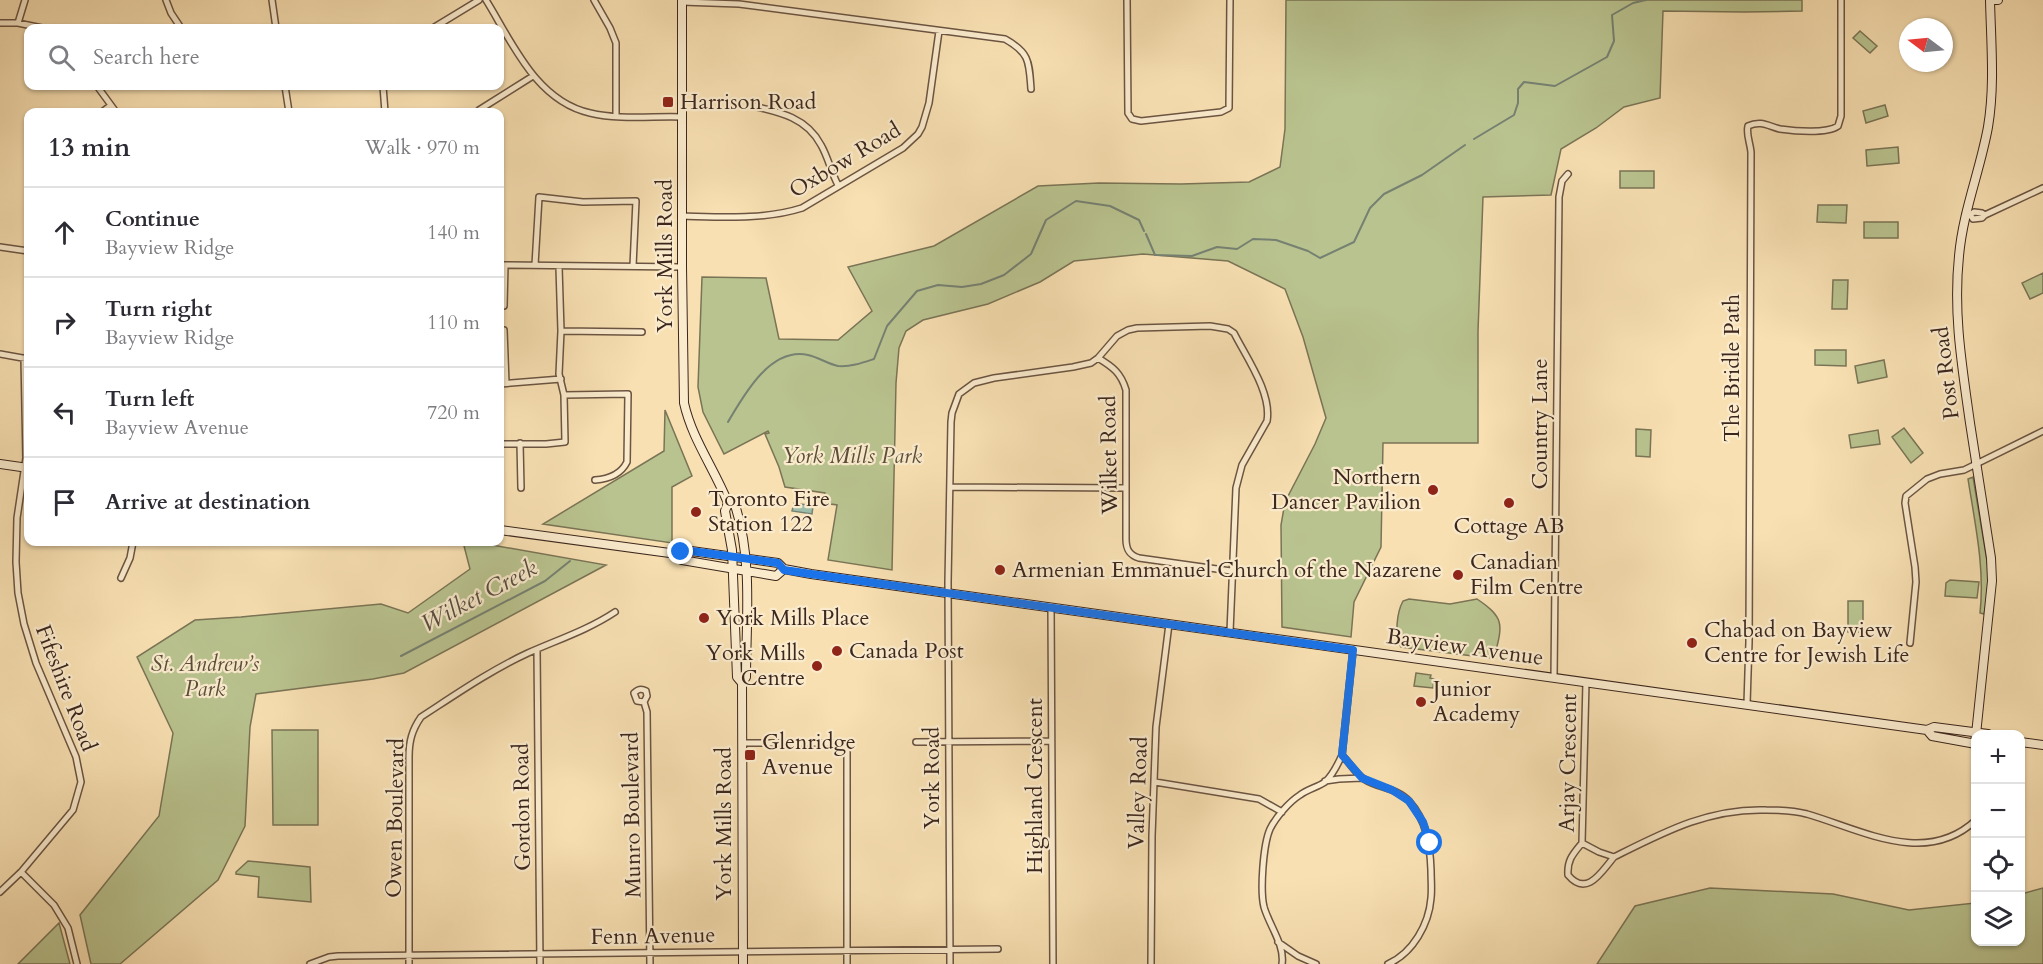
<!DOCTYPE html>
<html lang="en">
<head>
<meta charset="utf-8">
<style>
  body { margin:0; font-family:Cardo,serif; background:#f2f2f3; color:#2b2b33 }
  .controls { position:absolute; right:18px; bottom:18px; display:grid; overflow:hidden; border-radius:12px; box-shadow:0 2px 4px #0004 }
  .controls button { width:54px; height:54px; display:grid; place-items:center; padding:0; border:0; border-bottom:2px solid #e1e1e2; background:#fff; color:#2b2b33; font:30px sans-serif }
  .compass { position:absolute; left:1899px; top:18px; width:54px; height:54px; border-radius:50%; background:#fff; box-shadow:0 2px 4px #0004; rotate:286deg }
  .stop { position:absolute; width:18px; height:18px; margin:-14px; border:4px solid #1a73e8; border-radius:50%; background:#fff }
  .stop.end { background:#1a73e8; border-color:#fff; box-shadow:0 2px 6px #0008 }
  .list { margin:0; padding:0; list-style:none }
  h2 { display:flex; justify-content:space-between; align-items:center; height:78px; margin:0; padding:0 24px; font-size:26px }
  h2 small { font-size:20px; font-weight:400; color:#7c7c81 }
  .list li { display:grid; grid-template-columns:39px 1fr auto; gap:18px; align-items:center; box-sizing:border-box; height:90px; padding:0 24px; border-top:2px solid #e1e1e2 }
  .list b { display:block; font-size:22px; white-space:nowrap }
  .list p { margin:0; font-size:20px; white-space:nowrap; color:#7c7c81 }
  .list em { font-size:20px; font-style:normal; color:#7c7c81 }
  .icon { flex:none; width:33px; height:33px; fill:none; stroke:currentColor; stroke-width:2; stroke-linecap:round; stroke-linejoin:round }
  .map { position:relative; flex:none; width:2043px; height:964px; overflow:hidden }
  .search { position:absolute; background:#fff; box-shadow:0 2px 4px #0004; left:24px; top:24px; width:480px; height:66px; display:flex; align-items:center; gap:15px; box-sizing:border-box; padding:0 21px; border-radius:12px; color:#7c7c81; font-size:22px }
  .panel { position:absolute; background:#fff; box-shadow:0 2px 4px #0004; left:24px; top:108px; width:480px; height:438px; border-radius:12px }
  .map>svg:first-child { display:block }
  .green { fill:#b9c38f; stroke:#7a7456; stroke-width:1.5 }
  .water { fill:#9dbdab; stroke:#768172; stroke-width:1.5 }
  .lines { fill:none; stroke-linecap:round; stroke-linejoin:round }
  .stream { stroke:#768172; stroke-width:2 }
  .street-casing { stroke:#6b5442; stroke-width:8 }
  .secondary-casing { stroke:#3c261d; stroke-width:10 }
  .street { stroke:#faebcd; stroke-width:5 }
  .secondary { stroke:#faebcd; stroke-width:8 }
  .route { stroke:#1a73e8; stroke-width:8 }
  .poi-dot { fill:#8f2418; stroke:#faebcd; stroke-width:2 }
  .labels { text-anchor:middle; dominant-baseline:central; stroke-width:4.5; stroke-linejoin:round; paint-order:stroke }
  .poi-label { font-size:22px; fill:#3c261d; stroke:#faebcd; text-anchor:start }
  .street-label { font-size:22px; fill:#3c261d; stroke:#faebcd }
  .park-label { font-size:22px; font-style:italic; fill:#5b4d3a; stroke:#faebcd }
  .water-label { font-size:24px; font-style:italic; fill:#544c40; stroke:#faebcd }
</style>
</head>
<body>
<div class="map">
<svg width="2043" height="964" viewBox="0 0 2043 964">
  <rect width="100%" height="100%" fill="#f8e0b2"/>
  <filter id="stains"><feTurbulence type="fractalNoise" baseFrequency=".00333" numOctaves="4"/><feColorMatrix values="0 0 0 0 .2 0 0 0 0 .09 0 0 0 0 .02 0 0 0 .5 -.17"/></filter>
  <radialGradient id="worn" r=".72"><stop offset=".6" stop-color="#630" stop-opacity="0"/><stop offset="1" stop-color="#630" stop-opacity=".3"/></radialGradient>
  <path class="green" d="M1286,0H1802V11L1744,12L1663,11L1660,98L1624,107L1596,128L1561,149L1551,195L1483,197L1478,331V443H1383L1381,547L1354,602L1351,637L1282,627L1281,525L1285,502L1315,444L1326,418L1303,337L1285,289L1228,261L1143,254L1074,261L1040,282L988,304L923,320L906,331L899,348L896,383L892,570L828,560L837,505L824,503L825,493L785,487L779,467L765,434L769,433L768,431L724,454L703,412L698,387L702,277L766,278L779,339L838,340L872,311L848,267L934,246L1038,186L1099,183L1181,184L1249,182L1280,167L1285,129Z
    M1860,31L1877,46L1870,53L1853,38Z
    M1885,105L1888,116L1866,123L1863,111Z
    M1898,147L1899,163L1867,166L1866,150Z
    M1620,171H1654V188H1620Z
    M1818,205H1847L1846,223L1817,222Z
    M1864,222H1898V238H1864Z
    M2043,273V293L2030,299L2022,283Z
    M1833,280H1848L1847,309H1832Z
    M1815,350H1846V366L1815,365Z
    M1884,360L1887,377L1858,383L1855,366Z
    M665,410L692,476L672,487V543L543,524L664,451Z
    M1904,428L1923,453L1911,463L1892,437Z
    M1636,429L1651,430L1650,457L1636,456Z
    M1878,430L1880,444L1851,448L1849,435Z
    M1973,477L1988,567V596L1984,614L1980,613C1985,568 1975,524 1968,479Z
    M463,542H475L606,565L404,673L373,679L256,694L250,727L245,826L218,880L120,964H91L80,915L159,816L173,733L137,657L195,620L241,617L381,604L408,613L470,569Z
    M1950,580L1979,582L1977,598L1945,596L1946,583Z
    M1409,599L1450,604L1477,599C1504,617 1503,624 1495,654L1489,658L1401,647C1394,635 1397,612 1403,601Z
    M1848,601H1863V632H1848Z
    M1416,673L1431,675L1430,678L1434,679L1433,688L1414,686Z
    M272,730H318V825H273Z
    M248,861L310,867L311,902L258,897L259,877L236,874V872Z
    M1710,888L1833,894L1909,910L1975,903L1976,942H2020L2021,894L2043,888V964H1597L1635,906Z
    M59,923L70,964H18Z"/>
  <path class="water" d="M794,503L813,506L812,514L792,511Z"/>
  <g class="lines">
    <path class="stream" d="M1474,139L1514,115L1518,103V89L1524,82L1555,86L1607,57L1614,41L1612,15L1633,3L1646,0
      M1146,234L1155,255L1192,256L1217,247L1237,249L1253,239L1276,240L1308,251L1320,258L1354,242L1370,208L1384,194L1422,175L1465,145
      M728,422C744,395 770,347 808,355C818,357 828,364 838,366C851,367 862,363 874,359L887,326L917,291L938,285L962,287L981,284L1004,275L1031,254L1046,220L1076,201L1110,206L1139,220L1144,231
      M401,656L545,581L570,561"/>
    <defs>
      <path id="street" d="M166,0L171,13L181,28
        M272,0L276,28
        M486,0C512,42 536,101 590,113C619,120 652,116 682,117
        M594,0L610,28L616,43V116
        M1127,0L1128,113L1132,119L1141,121L1221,112L1229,108L1230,0
        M682,2L739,4L1005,39C1030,53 1029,62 1031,89
        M0,23H18L42,28
        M18,23L25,0
        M433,28L479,0
        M97,86L116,112
        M285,86L289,112
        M383,86L385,112
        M753,106C780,112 807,118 821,145C828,157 831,172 838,185
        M479,110L533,76
        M102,112L110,106
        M1965,215H1970L1973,219L1982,218L1985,215L2043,188
        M1970,215L1974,212L1982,213L1985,215
        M682,216C722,217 764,220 802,208L903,148L918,134L922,127L929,103L939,31
        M0,247L28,251
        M500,265L682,267
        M535,265L539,197L583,202L636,201L633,266
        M504,306L505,265
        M504,330L506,383
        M561,331L642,332
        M0,354L28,359
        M1098,358C1113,367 1121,373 1126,390V539C1126,549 1129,555 1139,558L1231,571
        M500,384L561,379
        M564,395L628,394L627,462C621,474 609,479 595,480
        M520,443L521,488
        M500,444H546L565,442L564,395L559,374L561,331L559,267
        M951,487L1125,488
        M121,578L130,558L133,542
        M1051,608L1053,964
        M1910,643L1916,582L1915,567L1905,503L1906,496L1927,479L1940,474L1964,470L2043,431
        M537,650L540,964
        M1353,650L1342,755C1349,762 1356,774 1364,779C1378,788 1397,788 1409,801C1427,821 1430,845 1431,870C1431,879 1432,889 1431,898C1429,924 1413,953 1388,964
        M1554,678L1559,197L1562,181L1568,174
        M1586,682L1582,843C1573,854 1567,860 1568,875C1587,898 1602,871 1614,857
        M644,702L637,701L634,693C638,689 641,688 646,691L647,696L644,702L647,712L650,964
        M1747,704L1749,642L1751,152C1750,142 1746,135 1748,126C1761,120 1768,126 1780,129C1794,131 1827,134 1838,126L1841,116V0
        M916,742L1050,741
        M742,743H840L847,751V964
        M1325,781L1339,779L1362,778
        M1155,782L1259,799L1282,812
        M1582,843L1599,852L1614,857C1664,832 1709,808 1766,810C1779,810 1795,811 1807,814C1862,830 1926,867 1976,820
        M21,872L54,905L68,928L77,964
        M0,892L21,872L73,810L81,782L76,757L36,663L24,624L18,593L16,562L17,518L26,458L24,358
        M1278,942L1298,956L1316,964
        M310,964L329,957L338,956C558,953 778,950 998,949
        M409,964V757C409,741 412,730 421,717C455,695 491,670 528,653C557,640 588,630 615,612
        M950,964L948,582L951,422L952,413L959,394L974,383L994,378L1073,367L1091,363L1098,358L1117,336L1128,330L1137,328L1210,326L1228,329L1234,333C1246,357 1272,393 1267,421L1242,465L1236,488L1230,632
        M1151,964L1152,836L1156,727L1169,624
        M1282,964C1285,945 1269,925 1264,907C1260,891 1263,845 1270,829C1276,817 1289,802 1300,795C1308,789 1318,787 1325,782C1333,775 1338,764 1342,755"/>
      <path id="secondary" d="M682,0V267L684,403C692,439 714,468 728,503L725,511L732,550L737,677L742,683
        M0,464L28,468
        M728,503L735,505C753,560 746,621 746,677L742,683L743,964
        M500,530L677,554L684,550L778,563L784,569L811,574L1927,730L1934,727L1988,734
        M677,554L682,560L776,576L784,569
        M1927,730L1932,736L1976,744
        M2020,742L2043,745
        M1975,744L1992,581L1991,558C1984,513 1977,468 1970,423C1962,366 1953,313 1959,256C1963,211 1980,171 1988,127C1995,85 1991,43 1990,0H1998"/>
    </defs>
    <use href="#street" class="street-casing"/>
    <use href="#secondary" class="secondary-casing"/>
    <use href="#street" class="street"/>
    <use href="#secondary" class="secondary"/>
  </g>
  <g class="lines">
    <path class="route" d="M681,552L684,550L778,563L784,570L811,574L1353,650L1342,755L1362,778L1392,790L1409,801L1423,822L1430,843"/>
  </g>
  <g class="poi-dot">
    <rect x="662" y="96" width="12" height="12" rx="3"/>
    <circle cx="1433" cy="490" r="6"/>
    <circle cx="1509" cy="503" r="6"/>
    <circle cx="696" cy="512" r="6"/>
    <circle cx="1000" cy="570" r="6"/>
    <circle cx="1458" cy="575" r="6"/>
    <circle cx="704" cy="618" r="6"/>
    <circle cx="1692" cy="643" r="6"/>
    <circle cx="837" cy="651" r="6"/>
    <circle cx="817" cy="666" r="6"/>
    <circle cx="1421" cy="702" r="6"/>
    <rect x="744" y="749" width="12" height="12" rx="3"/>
  </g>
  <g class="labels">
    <g class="poi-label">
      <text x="680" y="102">Harrison Road</text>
      <text x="1421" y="477" text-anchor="end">Northern<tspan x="1421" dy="25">Dancer Pavilion</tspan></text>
      <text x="708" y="499">Toronto Fire<tspan x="708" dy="25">Station 122</tspan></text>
      <text x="1509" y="526" text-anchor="middle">Cottage AB</text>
      <text x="1470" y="562">Canadian<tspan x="1470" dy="25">Film Centre</tspan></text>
      <text x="1012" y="570">Armenian Emmanuel Church of the Nazarene</text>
      <text x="716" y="618">York Mills Place</text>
      <text x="1704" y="630">Chabad on Bayview<tspan x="1704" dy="25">Centre for Jewish Life</tspan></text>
      <text x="849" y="651">Canada Post</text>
      <text x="805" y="653" text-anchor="end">York Mills<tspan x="805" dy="25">Centre</tspan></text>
      <text x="1433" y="689">Junior<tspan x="1433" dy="25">Academy</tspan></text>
      <text x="762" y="742">Glenridge<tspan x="762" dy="25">Avenue</tspan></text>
    </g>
    <g class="street-label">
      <text transform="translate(845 160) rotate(-31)">Oxbow Road</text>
      <text transform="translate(665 256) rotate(-90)">York Mills Road</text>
      <text transform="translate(1732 368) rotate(-90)">The Bridle Path</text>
      <text transform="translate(1946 373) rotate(-97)">Post Road</text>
      <text transform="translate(1540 424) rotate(-90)">Country Lane</text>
      <text transform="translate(1109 455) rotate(-91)">Wilket Road</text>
      <text transform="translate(1465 647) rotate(8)">Bayview Avenue</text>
      <text transform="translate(66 688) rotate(69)">Fifeshire Road</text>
      <text transform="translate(1568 763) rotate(-89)">Arjay Crescent</text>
      <text transform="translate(932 778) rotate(-90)">York Road</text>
      <text transform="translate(1035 786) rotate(-90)">Highland Crescent</text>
      <text transform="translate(1138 793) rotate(-88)">Valley Road</text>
      <text transform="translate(522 807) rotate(-91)">Gordon Road</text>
      <text transform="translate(632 815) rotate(-91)">Munro Boulevard</text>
      <text transform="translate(395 818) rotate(-89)">Owen Boulevard</text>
      <text transform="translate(724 824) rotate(-90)">York Mills Road</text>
      <text transform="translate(653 936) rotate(-1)">Fenn Avenue</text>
    </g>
    <g class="park-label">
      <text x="852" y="456">York Mills Park</text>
      <text x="205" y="664">St. Andrew’s<tspan x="205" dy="25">Park</tspan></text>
    </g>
    <g class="water-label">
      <text transform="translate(479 596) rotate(-28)">Wilket Creek</text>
    </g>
  </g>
  <rect width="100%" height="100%" filter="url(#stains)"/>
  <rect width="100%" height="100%" fill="url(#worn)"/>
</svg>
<div class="controls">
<button>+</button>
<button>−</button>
<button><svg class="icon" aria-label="locate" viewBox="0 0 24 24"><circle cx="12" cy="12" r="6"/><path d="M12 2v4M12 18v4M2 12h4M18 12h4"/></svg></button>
<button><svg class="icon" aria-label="layers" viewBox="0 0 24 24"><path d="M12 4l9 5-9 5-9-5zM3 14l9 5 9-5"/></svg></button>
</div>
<svg class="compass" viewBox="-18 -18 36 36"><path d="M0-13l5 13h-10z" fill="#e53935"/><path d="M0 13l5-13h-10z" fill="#7c7c81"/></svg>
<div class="stop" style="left:1430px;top:843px"></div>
<div class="stop end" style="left:681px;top:552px"></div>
<div class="search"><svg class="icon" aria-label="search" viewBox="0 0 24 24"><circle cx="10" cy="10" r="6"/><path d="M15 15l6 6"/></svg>Search here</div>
<section class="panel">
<h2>13 min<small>Walk · 970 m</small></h2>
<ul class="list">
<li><svg class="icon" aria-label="ahead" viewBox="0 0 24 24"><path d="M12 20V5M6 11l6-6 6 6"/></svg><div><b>Continue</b><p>Bayview Ridge</p></div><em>140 m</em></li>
<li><svg class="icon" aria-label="right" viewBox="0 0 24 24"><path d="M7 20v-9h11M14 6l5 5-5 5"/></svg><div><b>Turn right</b><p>Bayview Ridge</p></div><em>110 m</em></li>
<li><svg class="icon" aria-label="left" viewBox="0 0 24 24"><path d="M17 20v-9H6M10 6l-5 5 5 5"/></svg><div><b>Turn left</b><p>Bayview Avenue</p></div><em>720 m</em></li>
<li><svg class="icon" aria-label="arrive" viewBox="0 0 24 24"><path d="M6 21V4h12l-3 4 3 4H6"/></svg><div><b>Arrive at destination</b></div></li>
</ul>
</section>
</div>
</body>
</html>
